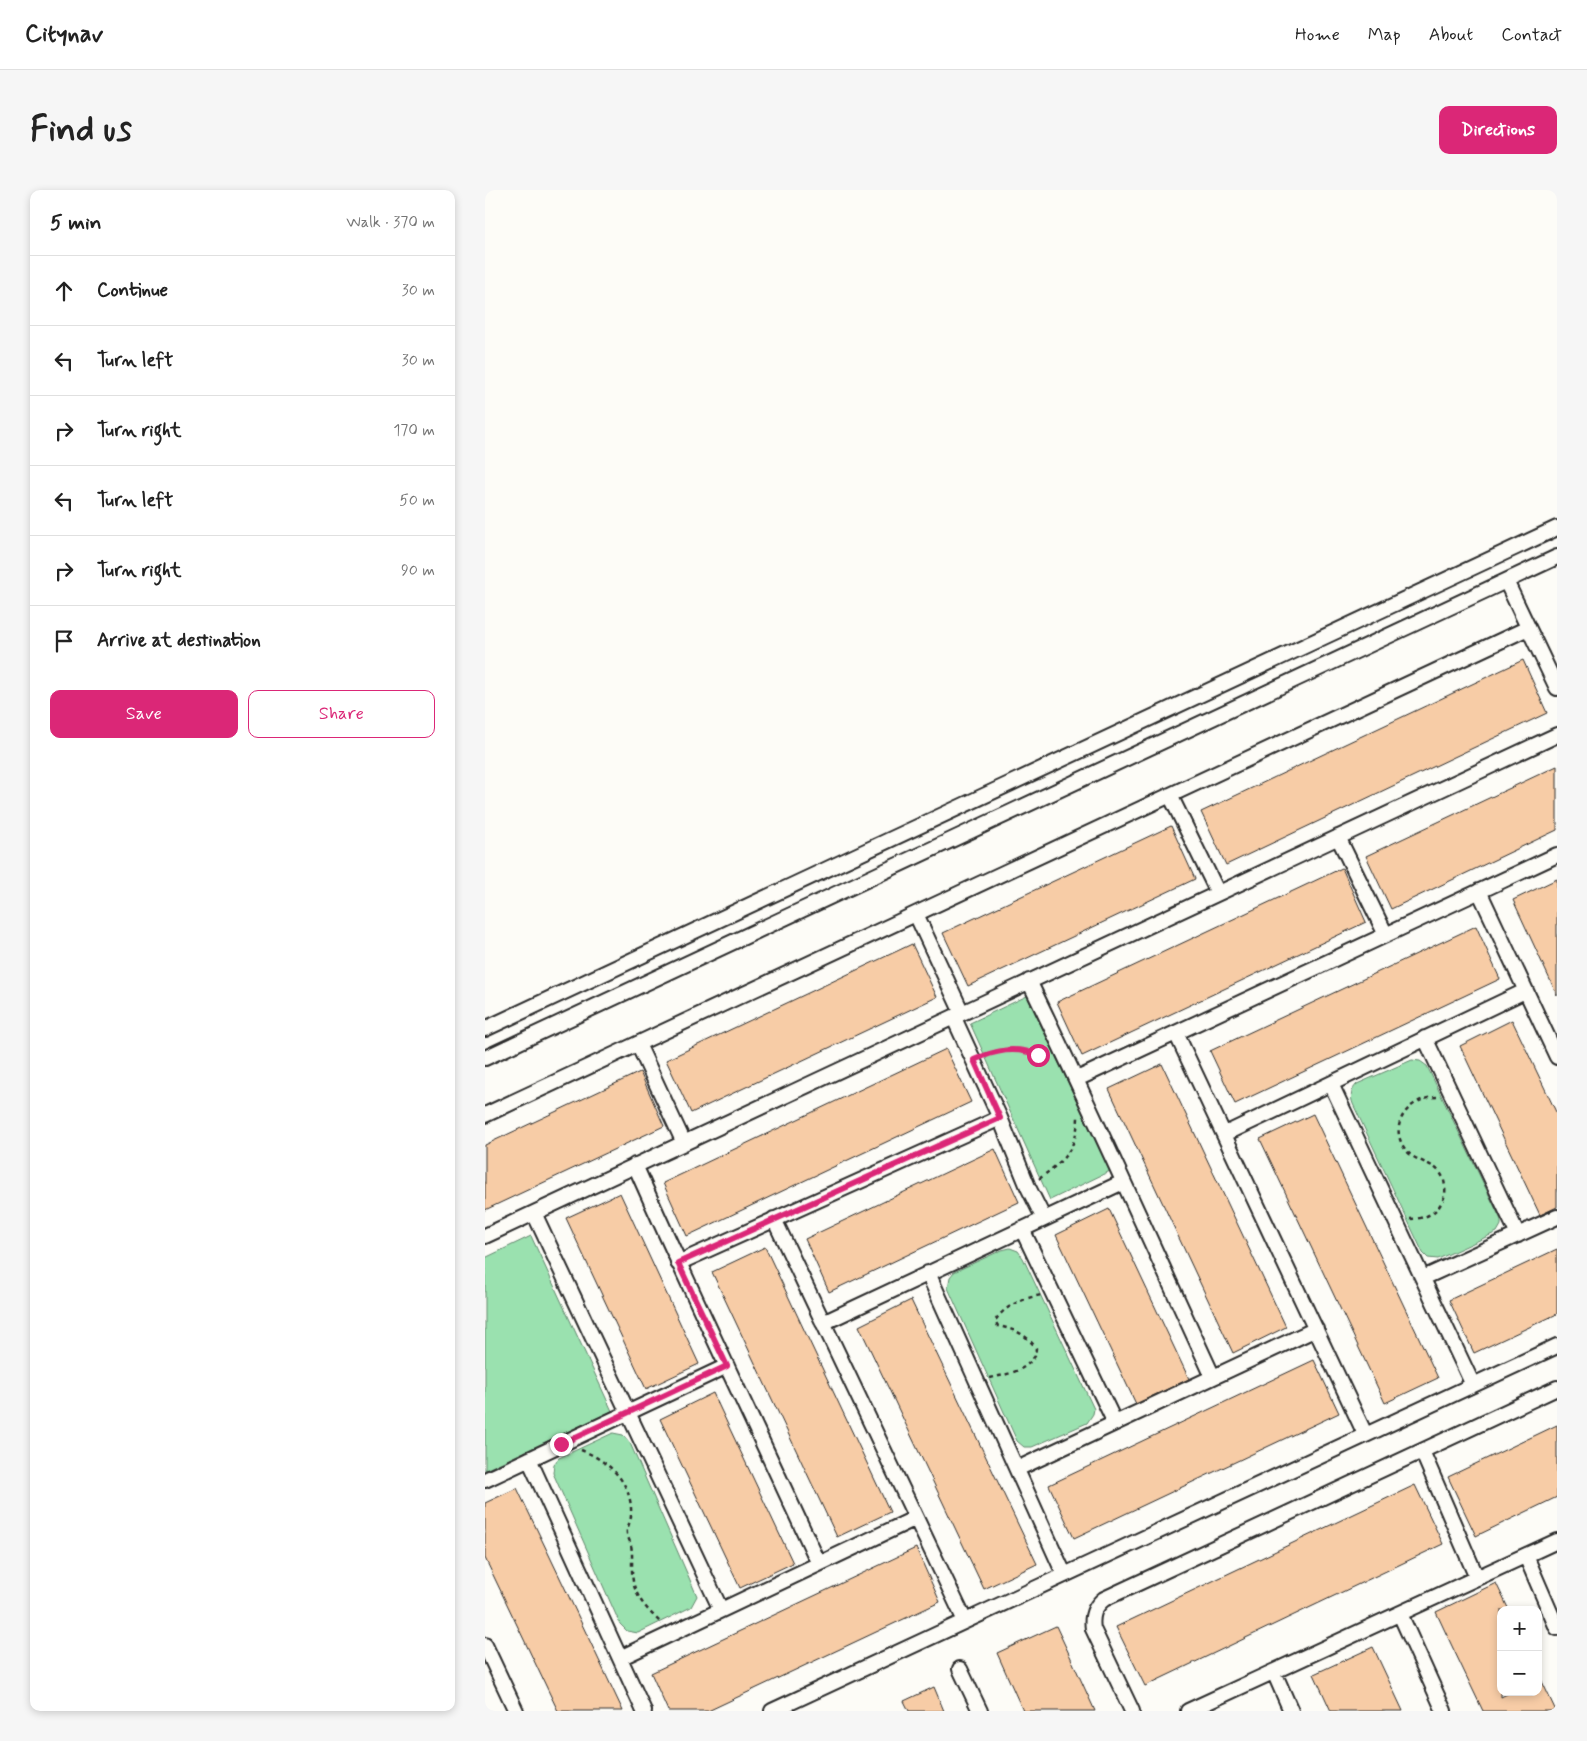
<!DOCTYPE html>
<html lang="en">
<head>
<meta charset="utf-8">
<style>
  body { margin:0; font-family:Mynerve,sans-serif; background:#f6f6f6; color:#222 }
  .controls { position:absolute; right:15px; bottom:15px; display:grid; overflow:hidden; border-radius:10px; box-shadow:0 2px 8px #0003 }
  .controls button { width:45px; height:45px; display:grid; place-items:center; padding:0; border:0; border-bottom:1px solid #e0e0e0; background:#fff; color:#222; font:25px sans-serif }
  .stop { position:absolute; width:15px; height:15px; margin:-11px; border:4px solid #db2777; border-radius:50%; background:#fff }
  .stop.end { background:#db2777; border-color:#fff; box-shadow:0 1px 5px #0008 }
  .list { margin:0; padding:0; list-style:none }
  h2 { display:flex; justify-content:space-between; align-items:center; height:65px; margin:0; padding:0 20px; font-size:21px }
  h2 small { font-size:16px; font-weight:400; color:#767676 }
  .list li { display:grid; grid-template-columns:32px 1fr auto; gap:15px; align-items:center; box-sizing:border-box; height:70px; padding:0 20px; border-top:1px solid #e0e0e0 }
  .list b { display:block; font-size:19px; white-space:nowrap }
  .list em { font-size:16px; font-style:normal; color:#767676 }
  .actions { display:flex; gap:10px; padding:15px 20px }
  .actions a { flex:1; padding:11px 0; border:1px solid #db2777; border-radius:10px; text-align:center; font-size:18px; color:#db2777 }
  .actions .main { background:#db2777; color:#fff }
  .icon { flex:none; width:28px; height:28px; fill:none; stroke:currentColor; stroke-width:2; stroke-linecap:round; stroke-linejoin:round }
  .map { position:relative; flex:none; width:1072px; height:1521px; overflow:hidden; border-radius:10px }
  header { display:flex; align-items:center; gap:30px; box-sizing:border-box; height:70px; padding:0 25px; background:#fff; border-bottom:1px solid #e0e0e0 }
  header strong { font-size:24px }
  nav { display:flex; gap:28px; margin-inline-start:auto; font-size:18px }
  .intro { display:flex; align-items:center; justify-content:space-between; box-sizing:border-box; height:120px; padding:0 30px }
  h1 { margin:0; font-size:35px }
  .button { padding:12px 22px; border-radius:10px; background:#db2777; color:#fff; font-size:18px; font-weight:700 }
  main { display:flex; gap:30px; padding:0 30px }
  aside { flex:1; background:#fff; border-radius:10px; box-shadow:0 2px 8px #0003 }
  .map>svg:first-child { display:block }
  .green { fill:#9ae1af; stroke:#62866d }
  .building { fill:#f7cca6; stroke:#2b2b2b }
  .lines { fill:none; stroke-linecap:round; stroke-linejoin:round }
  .minor-casing { stroke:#2b2b2b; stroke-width:18 }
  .path { stroke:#2b2b2b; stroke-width:2.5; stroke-dasharray:4 4; stroke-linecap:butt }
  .minor { stroke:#fdfcf7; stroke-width:14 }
  .route { stroke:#db2777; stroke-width:6 }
</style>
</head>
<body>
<header>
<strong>Citynav</strong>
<nav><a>Home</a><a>Map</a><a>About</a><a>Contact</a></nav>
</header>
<div class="intro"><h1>Find us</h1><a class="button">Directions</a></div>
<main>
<aside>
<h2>5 min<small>Walk · 370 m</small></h2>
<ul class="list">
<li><svg class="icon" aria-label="ahead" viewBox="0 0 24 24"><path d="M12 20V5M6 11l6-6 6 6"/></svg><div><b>Continue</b></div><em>30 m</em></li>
<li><svg class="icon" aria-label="left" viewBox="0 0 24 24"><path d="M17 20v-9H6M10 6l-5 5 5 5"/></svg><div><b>Turn left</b></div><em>30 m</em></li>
<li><svg class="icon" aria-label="right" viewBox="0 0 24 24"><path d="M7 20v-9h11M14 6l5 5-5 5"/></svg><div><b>Turn right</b></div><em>170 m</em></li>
<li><svg class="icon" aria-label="left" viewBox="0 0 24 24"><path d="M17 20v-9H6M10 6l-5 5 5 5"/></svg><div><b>Turn left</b></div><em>50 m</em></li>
<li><svg class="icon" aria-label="right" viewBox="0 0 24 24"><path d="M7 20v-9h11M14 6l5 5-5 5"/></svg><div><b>Turn right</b></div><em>90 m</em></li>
<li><svg class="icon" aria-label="arrive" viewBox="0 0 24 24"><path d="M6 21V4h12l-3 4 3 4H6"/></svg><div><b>Arrive at destination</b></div></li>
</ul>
<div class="actions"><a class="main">Save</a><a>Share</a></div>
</aside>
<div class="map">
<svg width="1072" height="1521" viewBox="0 0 1072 1521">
  <rect width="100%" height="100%" fill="#fdfcf7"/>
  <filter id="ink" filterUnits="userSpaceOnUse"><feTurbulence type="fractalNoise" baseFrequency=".02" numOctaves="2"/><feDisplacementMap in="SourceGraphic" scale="10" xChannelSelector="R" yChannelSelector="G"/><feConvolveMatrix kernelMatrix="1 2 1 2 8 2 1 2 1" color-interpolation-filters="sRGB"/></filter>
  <g filter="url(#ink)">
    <path class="green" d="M542,806L625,981L565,1010L485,833Z
      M927,870L935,871L942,876L1016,1030V1035L1012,1042L953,1069L943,1068L938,1063L868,914C865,906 866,900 872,894Z
      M46,1046L127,1221L0,1280V1068Z
      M525,1058L533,1061L538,1068L609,1219L608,1224L602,1233L547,1257H539L532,1251L463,1098L465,1087L469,1082L517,1060Z
      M128,1243L138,1245L145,1253L212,1406L206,1417L153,1443L142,1441L135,1434L68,1283L69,1274L74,1268Z"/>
    <path class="building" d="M1038,470L1062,523L741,675L716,622Z
      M1072,576V640L906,719L881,666Z
      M686,636L710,689L483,796L458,743Z
      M857,678L881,732L597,866L572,812Z
      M1072,689V805L1028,710Z
      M991,736L1015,789L750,914L725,861Z
      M427,754L452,807L206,923L181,870Z
      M1027,830L1072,924V1017L1055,1025L975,856Z
      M461,859L486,912L202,1046L178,993Z
      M677,874L801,1137L748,1163L624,899Z
      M155,882L179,936L0,1020V955Z
      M828,924L953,1188L900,1213L775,949Z
      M510,959L534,1012L344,1102L320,1049Z
      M135,1003L214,1174L161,1199L81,1028Z
      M624,1019L704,1189L651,1214L571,1045Z
      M280,1057L405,1322L352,1347L227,1082Z
      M1072,1059V1124L989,1163L964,1110Z
      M426,1110L552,1374L499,1399L374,1136Z
      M829,1170L854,1223L589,1348L564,1295Z
      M228,1203L308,1373L255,1398L175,1229Z
      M1072,1235V1307L991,1346L963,1287Z
      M930,1295L958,1354L660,1496L631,1437Z
      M32,1298L77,1392L138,1521H73L0,1368V1313Z
      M431,1358L455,1412L223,1521H183L166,1483Z
      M1011,1393L1024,1420H1016V1507L1026,1502H1053V1483L1071,1521H998L966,1454L951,1422Z
      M571,1436L585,1466L610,1521H538L512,1463Z
      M888,1457L918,1521H846L829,1484Z
      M449,1497L459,1521H424L419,1511Z"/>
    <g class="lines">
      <defs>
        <path id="minor" d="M1021,391L1072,498
          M685,605L733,703
          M853,647L901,745
          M994,701L1072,867
          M431,724L477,823
          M544,791C608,922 667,1055 728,1187
          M469,828L515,928L543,997L559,1029
          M0,839L1072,338
          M691,843L880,1244
          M940,848L1033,1045
          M153,854L199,953
          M0,868L1072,367
          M592,889L1072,665
          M846,894L988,1195
          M0,925L1043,438
          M740,944L1040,801
          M150,975C209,1109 273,1241 334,1374
          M49,1023L236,1420
          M289,1029L480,1431
          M537,1039L630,1233
          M0,1046L1072,545
          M193,1073L515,928
          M443,1083L579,1384
          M938,1088L1072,1027
          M338,1133L638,992
          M937,1261L992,1388
          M44,1269L159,1521
          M532,1279L831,1139
          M0,1290L242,1176
          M1041,1366L1072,1438
          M915,1424L959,1521
          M0,1455L31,1521
          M135,1468L431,1328
          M475,1479L495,1521
          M789,1482L806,1521
          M287,1521L1072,1156
          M647,1521L608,1439C606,1426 609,1417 619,1409L1072,1198
          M703,1521L1072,1351"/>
      </defs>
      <use href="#minor" class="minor-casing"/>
      <path class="path" d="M500,865C525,856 547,859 568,874
        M554,989C579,970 592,959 593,927
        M925,1029C937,1029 949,1025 955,1015C959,1009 961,1004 960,997C958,970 932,976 920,959C902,934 925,907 952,907
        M505,1188C523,1184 539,1182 550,1166L551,1158C541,1144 529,1139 513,1136L510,1131C519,1116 539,1108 556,1105
        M96,1260C124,1271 148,1293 146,1325C146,1331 143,1335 142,1340C141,1346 145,1350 146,1355C149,1370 144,1385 151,1401C156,1414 167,1424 177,1434"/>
      <use href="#minor" class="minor"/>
    </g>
  </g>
  <g class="lines" filter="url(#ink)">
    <path class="route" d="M76,1254L242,1176L193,1073L515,928L489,870C511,860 530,856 553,865"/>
  </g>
</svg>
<div class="controls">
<button>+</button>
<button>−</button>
</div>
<div class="stop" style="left:553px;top:865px"></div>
<div class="stop end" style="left:76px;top:1254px"></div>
</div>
</main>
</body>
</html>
